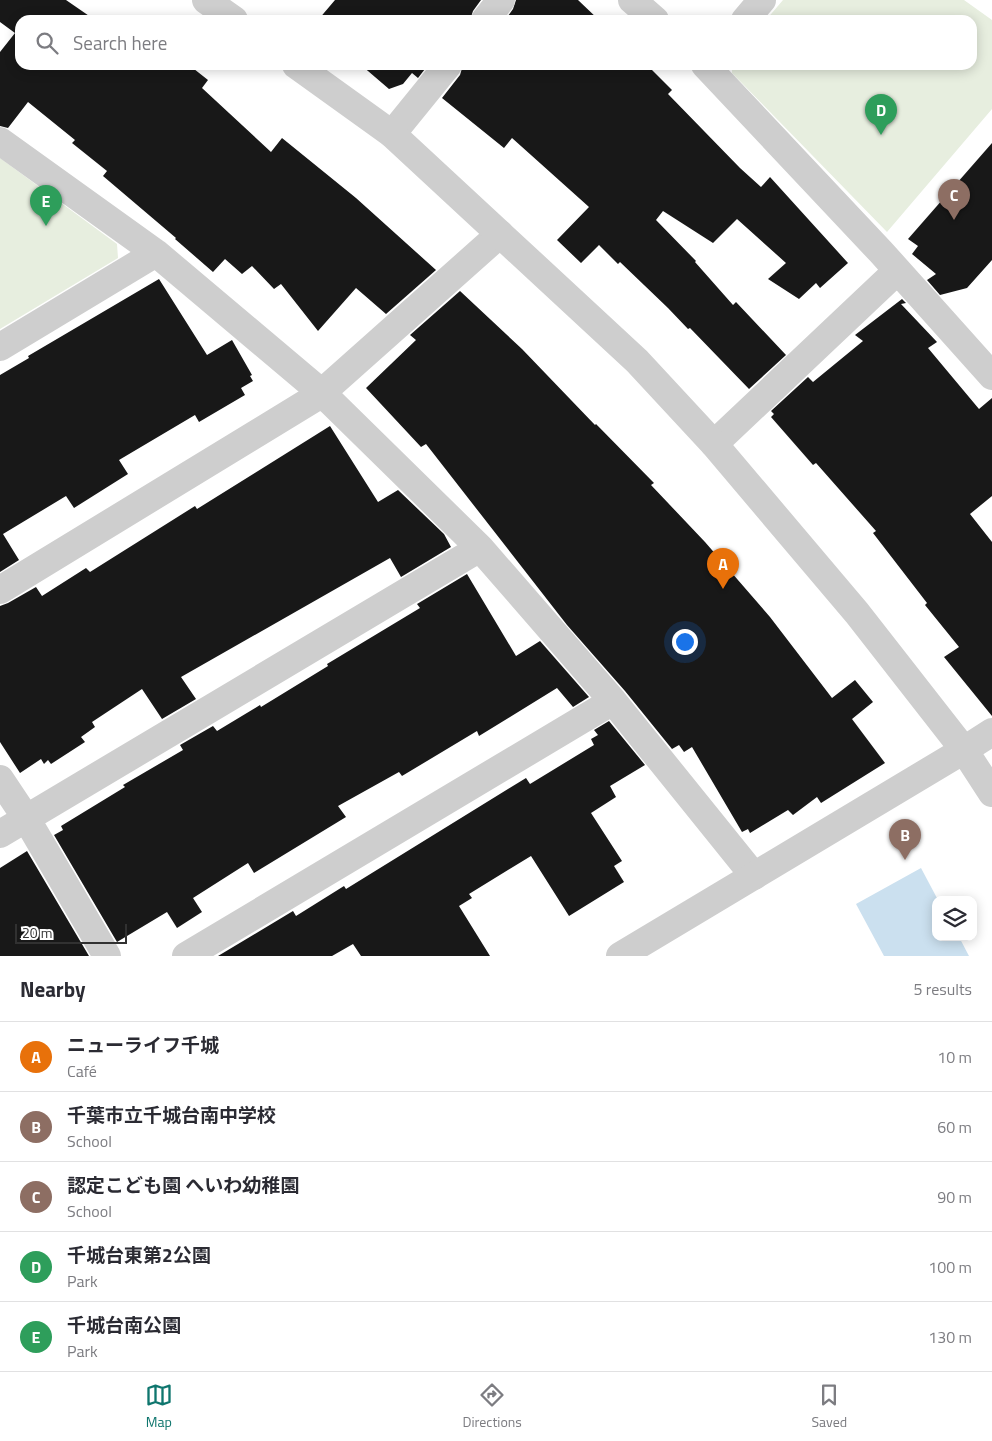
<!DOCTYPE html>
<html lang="en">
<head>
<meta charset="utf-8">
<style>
  body { margin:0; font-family:"Titillium Web","Noto Sans JP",sans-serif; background:#f7f7f7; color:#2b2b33 }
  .controls { position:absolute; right:15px; bottom:15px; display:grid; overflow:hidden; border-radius:10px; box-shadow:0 2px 12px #0003 }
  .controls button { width:45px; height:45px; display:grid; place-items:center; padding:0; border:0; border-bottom:1px solid #e1e1e2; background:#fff; color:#2b2b33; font:25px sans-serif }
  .scale { position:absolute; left:15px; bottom:12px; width:112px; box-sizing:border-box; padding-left:5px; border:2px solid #313131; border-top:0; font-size:14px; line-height:18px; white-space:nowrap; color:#313131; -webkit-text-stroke:4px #fff; paint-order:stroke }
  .you { position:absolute; left:684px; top:641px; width:18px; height:18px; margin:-12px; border:4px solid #fff; border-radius:50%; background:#1a73e8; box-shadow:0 0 0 8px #1a73e833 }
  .badge { display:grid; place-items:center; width:32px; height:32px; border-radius:50%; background:#0f766e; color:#fff; font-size:16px; font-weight:700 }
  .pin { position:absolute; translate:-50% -41px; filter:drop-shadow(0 1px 2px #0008) }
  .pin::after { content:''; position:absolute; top:26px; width:18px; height:15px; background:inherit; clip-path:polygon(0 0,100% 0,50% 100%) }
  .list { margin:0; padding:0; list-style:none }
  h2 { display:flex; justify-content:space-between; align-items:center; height:65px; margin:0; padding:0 20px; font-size:21px }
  h2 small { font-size:16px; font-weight:400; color:#7c7c81 }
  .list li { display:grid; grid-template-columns:32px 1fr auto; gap:15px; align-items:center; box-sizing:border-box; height:70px; padding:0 20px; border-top:1px solid #e1e1e2 }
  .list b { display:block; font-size:19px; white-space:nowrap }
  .list p { margin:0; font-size:16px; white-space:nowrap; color:#7c7c81 }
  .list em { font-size:16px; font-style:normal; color:#7c7c81 }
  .icon { flex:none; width:28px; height:28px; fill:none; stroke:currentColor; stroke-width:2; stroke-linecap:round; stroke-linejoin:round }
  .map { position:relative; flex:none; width:992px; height:956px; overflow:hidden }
  .search { position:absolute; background:#fff; box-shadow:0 2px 12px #0003; left:15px; right:15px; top:15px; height:55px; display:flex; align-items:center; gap:12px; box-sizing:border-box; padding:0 18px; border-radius:15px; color:#7c7c81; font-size:19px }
  .sheet { height:415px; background:#fff }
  nav { display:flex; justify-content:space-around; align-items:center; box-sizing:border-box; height:70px; border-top:1px solid #e1e1e2; background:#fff; font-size:14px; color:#7c7c81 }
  nav a { display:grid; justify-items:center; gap:2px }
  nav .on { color:#0f766e }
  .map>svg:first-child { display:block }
  .green { fill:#e7eedf }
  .water { fill:#cbe0ef }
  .building { fill:#181818 }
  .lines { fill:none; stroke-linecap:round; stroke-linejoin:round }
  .minor { stroke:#cecece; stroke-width:28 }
  .tertiary { stroke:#cecece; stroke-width:28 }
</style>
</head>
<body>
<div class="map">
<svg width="992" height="956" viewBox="0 0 992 956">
  <rect width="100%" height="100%" fill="#fff"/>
  <path class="green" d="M783,0H964L992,20V109L887,232L732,73V65H972V20H766Z
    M0,158L117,244L118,258L0,329Z"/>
  <path class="water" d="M921,868L938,900H936V937H959L969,956H884L856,904Z"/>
  <path class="building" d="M0,0H66L95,20H20V65H189L208,80L202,88L271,152L282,138L356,198L436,270L386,314L356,288L318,331L281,284L274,289L252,266L242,274L225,259L213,272L175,239L176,238L103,176L107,171L72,143L75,140L28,102L8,128L0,126V52L15,33L0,22Z
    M335,0H481L473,11L470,20H318Z
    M516,0H578L599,20H505L513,9Z
    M361,65H428L418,78L412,73L403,84L389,89Z
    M463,65H647L672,90L668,94L740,168L761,187L770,177L848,263L820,288L816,283L799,299L768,279L786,263L737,219L713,243L663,211L656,220L696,261L695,262L733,305L736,302L786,355L749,389L690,328L688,329L668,308L620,262L618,264L599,245L581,263L557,240L589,207L512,138L504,148L442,98L460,75Z
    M992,143V260L967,288L940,295L927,280L936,274L912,254L918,246L908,239Z
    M159,279L207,355L232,340L252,375L250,376L253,381L241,388L245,395L199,422L195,415L119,460L128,474L74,508L66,496L3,534L19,560L0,572V375L29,358L28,356Z
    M460,291L522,349L595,425L596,424L654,483L651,485L705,542L770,617L832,698L855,680L873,702L852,719L885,763L821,803L817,797L793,815L788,810L750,833L748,829L742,832L692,747L684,752L679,745L672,749L625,691L567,625L426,444L421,447L366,388L416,340L410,335Z
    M902,299L906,303L901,304L937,342L928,348L979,409L992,398V496L970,514L992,542V716L944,657L959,647L925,605L927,603L873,533L876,531L816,463L813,465L771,417L774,414L771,411L808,377L813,382L863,341L855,335Z
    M330,426L378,502L398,490L444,534L451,547L401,577L390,558L181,677L196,699L162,719L142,689L92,722L95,727L81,737L85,742L51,764L48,760L44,764L41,759L20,773L0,742V606L8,603L36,587L42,596L86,568L90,572L195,506L197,509Z
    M467,574L516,656L540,641L589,697L573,707L557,688L479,736L477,731L402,776L399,772L338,806L346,817L254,873L248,863L193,898L202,912L177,928L167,912L117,942L54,835L63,830L61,826L125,787L123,785L183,750L180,745L213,726L217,731L260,705L261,707L328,666L327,664L420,608L417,604Z
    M609,721L645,765L610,786L616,797L591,813L622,861L614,866L624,882L569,916L531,856L469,894L472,898L459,906L490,956H361L353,944L332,956H218L293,911L296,916L344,886L346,889L526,778L530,784L594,745L591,739L598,735L594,730Z
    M27,851L89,956H0V868Z"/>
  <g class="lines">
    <path class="minor" d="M632,0L655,20
      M485,20L501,0
      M745,20L762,0
      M705,65L881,252L992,376
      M392,134L448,65
      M0,141L156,253L322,393L480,548L613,701L754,876
      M0,347L156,253
      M714,444L897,271
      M0,590L318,396L500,234
      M0,779L26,818L107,956
      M0,834L480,548
      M186,956L613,701"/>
    <path class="tertiary" d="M206,0L234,20
      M296,65L392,134L637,361L714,444L857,613L964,750L992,793
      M620,956L964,750L992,732"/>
  </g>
</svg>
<div class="controls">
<button><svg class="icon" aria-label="layers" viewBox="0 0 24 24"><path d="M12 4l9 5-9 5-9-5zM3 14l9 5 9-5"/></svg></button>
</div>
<div class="scale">20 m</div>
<div class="you"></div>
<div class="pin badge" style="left:723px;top:589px;background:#e8710a">A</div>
<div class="pin badge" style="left:905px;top:860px;background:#8d6e63">B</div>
<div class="pin badge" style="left:954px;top:220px;background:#8d6e63">C</div>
<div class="pin badge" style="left:881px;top:135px;background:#2e9e5b">D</div>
<div class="pin badge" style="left:46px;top:226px;background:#2e9e5b">E</div>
<div class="search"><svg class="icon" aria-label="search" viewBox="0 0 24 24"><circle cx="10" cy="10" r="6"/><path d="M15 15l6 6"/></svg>Search here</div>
</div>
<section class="sheet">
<h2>Nearby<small>5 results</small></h2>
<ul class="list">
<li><span class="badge" style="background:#e8710a">A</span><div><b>ニューライフ千城</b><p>Café</p></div><em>10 m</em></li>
<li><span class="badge" style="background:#8d6e63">B</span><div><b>千葉市立千城台南中学校</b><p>School</p></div><em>60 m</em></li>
<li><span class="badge" style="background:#8d6e63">C</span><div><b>認定こども園 へいわ幼稚園</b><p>School</p></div><em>90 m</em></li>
<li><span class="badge" style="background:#2e9e5b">D</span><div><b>千城台東第2公園</b><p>Park</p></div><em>100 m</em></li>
<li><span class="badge" style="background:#2e9e5b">E</span><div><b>千城台南公園</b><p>Park</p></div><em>130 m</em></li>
</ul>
</section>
<nav>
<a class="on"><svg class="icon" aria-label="map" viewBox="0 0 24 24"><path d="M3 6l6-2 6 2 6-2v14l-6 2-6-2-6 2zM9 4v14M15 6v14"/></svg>Map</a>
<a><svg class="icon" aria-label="directions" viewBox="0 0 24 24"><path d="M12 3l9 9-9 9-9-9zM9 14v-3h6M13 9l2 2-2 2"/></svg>Directions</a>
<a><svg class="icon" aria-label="saved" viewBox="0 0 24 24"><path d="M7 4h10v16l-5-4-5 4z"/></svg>Saved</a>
</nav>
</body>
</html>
